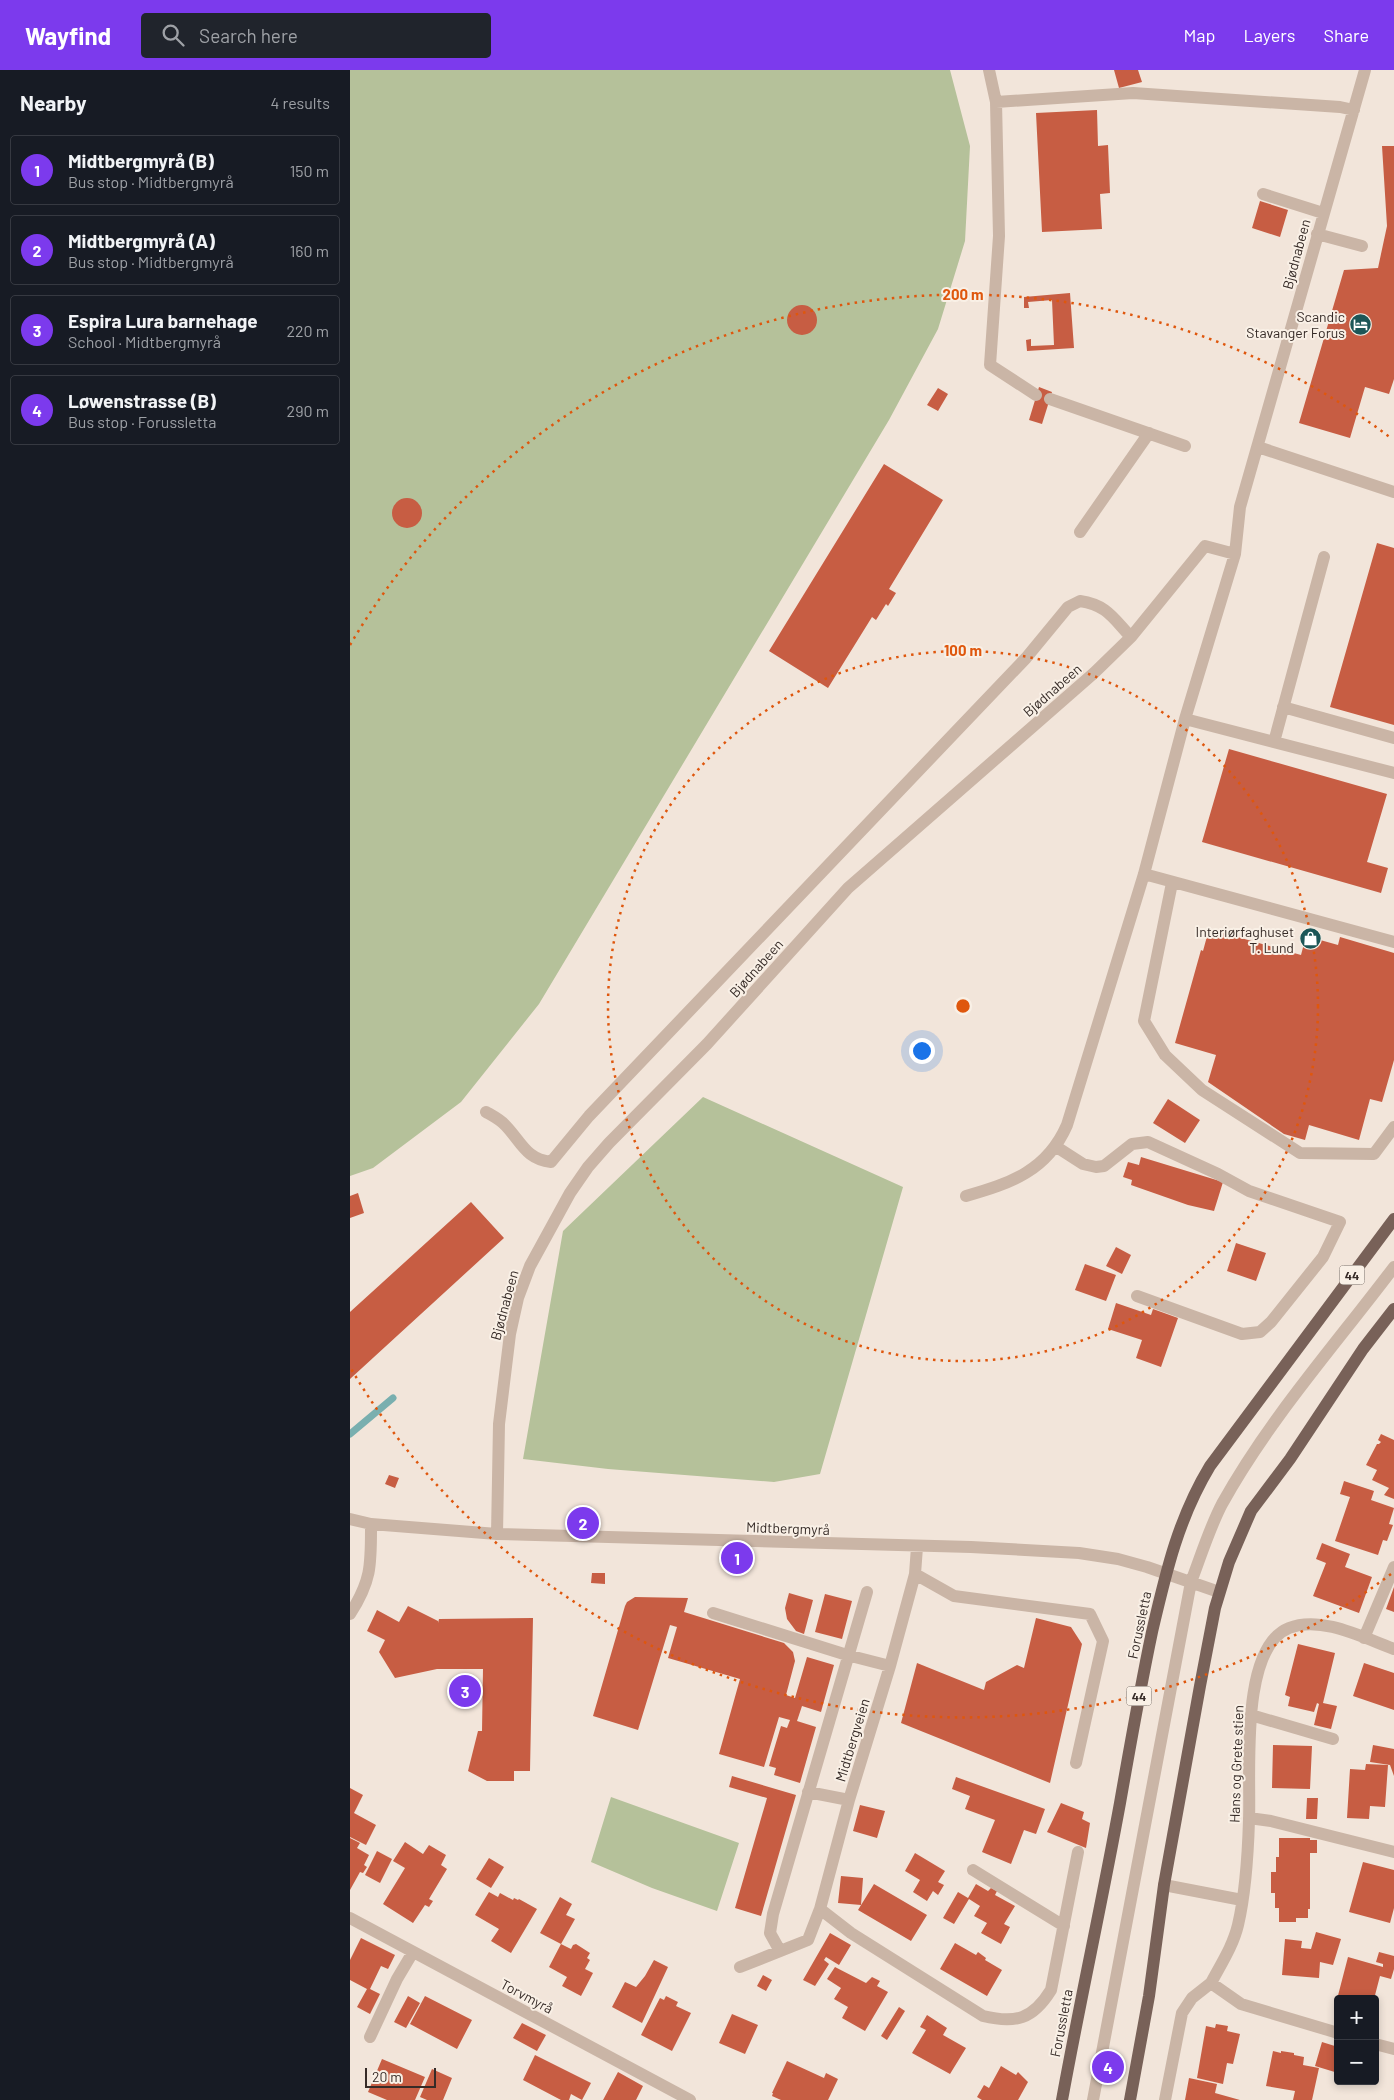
<!DOCTYPE html>
<html lang="en">
<head>
<meta charset="utf-8">
<style>
  body { margin:0; font-family:Barlow,sans-serif; background:#20242c; color:#f1f3f6 }
  .controls { position:absolute; right:15px; bottom:15px; display:grid; overflow:hidden; border-radius:5px; box-shadow:0 2px 8px #0003 }
  .controls button { width:45px; height:45px; display:grid; place-items:center; padding:0; border:0; border-bottom:1px solid #363941; background:#171b24; color:#f1f3f6; font:25px sans-serif }
  .scale { position:absolute; left:15px; bottom:12px; width:71px; box-sizing:border-box; padding-left:5px; border:2px solid #362b27; border-top:0; font-size:14px; line-height:18px; white-space:nowrap; color:#362b27; -webkit-text-stroke:4px #f9f0e6; paint-order:stroke }
  .you { position:absolute; left:571px; top:980px; width:18px; height:18px; margin:-12px; border:4px solid #fff; border-radius:50%; background:#1a73e8; box-shadow:0 0 0 8px #1a73e833 }
  .badge { display:grid; place-items:center; width:32px; height:32px; border-radius:50%; background:#7c3aed; color:#fff; font-size:16px; font-weight:700 }
  .pin { position:absolute; translate:-50% -50%; border:2px solid #fff; box-shadow:0 1px 5px #0006 }
  .list { margin:0; padding:0; list-style:none }
  h2 { display:flex; justify-content:space-between; align-items:center; height:65px; margin:0; padding:0 20px; font-size:21px }
  h2 small { font-size:16px; font-weight:400; color:#9ea1a6 }
  .list li { display:grid; grid-template-columns:32px 1fr auto; gap:15px; align-items:center; box-sizing:border-box; height:70px; margin:0 10px 10px; padding:0 10px; border:1px solid #363941; border-radius:5px }
  .list b { display:block; font-size:19px; white-space:nowrap }
  .list p { margin:0; font-size:16px; white-space:nowrap; color:#9ea1a6 }
  .list em { font-size:16px; font-style:normal; color:#9ea1a6 }
  .icon { flex:none; width:28px; height:28px; fill:none; stroke:currentColor; stroke-width:2; stroke-linecap:round; stroke-linejoin:round }
  .map { position:relative; flex:none; width:1044px; height:2030px; overflow:hidden }
  header { display:flex; align-items:center; gap:30px; box-sizing:border-box; height:70px; padding:0 25px; background:#7c3aed; color:#fff }
  header strong { font-size:24px }
  nav { display:flex; gap:28px; margin-inline-start:auto; font-size:18px }
  .search { width:350px; height:45px; background:#20242c; display:flex; align-items:center; gap:12px; box-sizing:border-box; padding:0 18px; border-radius:5px; color:#9ea1a6; font-size:19px }
  main { display:flex }
  aside { flex:1; background:#171b24 }
  .map>svg:first-child { display:block }
  .green { fill:#b5c19a }
  .lines { fill:none; stroke-linecap:round; stroke-linejoin:round }
  .stream { stroke:#79afaf; stroke-width:7 }
  .building { fill:#c75d43 }
  .minor { stroke:#cab5a6; stroke-width:12 }
  .major { stroke:#786158; stroke-width:12 }
  .ring { fill:none; stroke:#df570d; stroke-width:2.5; stroke-dasharray:2.5 5 }
  .labels { text-anchor:middle; dominant-baseline:central; stroke-width:4; stroke-linejoin:round; paint-order:stroke }
  .shield { fill:#f9f0e6; stroke:#706660; stroke-width:1 }
  .shield-label { font-size:12px; font-weight:bold; fill:#362b27 }
  .street-label { font-size:14px; fill:#362b27; stroke:#f9f0e6 }
  .poi-label { font-size:14px; fill:#362b27; stroke:#f9f0e6; text-anchor:end }
  .centre { fill:#df570d; stroke:#f9f0e6; stroke-width:2.5 }
  .ring-label { font-size:15px; text-anchor:middle; font-weight:bold; fill:#df570d; stroke:#f9f0e6; stroke-width:4; stroke-linejoin:round; paint-order:stroke }
</style>
</head>
<body>
<header>
<strong>Wayfind</strong>
<div class="search"><svg class="icon" aria-label="search" viewBox="0 0 24 24"><circle cx="10" cy="10" r="6"/><path d="M15 15l6 6"/></svg>Search here</div>
<nav><a>Map</a><a>Layers</a><a>Share</a></nav>
</header>
<main>
<aside>
<h2>Nearby<small>4 results</small></h2>
<ul class="list">
<li><span class="badge">1</span><div><b>Midtbergmyrå (B)</b><p>Bus stop · Midtbergmyrå</p></div><em>150 m</em></li>
<li><span class="badge">2</span><div><b>Midtbergmyrå (A)</b><p>Bus stop · Midtbergmyrå</p></div><em>160 m</em></li>
<li><span class="badge">3</span><div><b>Espira Lura barnehage</b><p>School · Midtbergmyrå</p></div><em>220 m</em></li>
<li><span class="badge">4</span><div><b>Løwenstrasse (B)</b><p>Bus stop · Forussletta</p></div><em>290 m</em></li>
</ul>
</aside>
<div class="map">
<svg width="1044" height="2030" viewBox="0 0 1044 2030">
  <rect width="100%" height="100%" fill="#f2e5da"/>
  <path class="green" d="M0,0H600L620,76L615,171L588,259L539,350L189,934L111,1032L23,1098L0,1106Z
    M353,1027L553,1117L470,1404L424,1412L258,1399L173,1389L213,1161Z
    M261,1727L389,1773L367,1841L302,1818L241,1792Z"/>
  <g class="lines">
    <path class="stream" d="M0,1364L43,1328"/>
  </g>
  <path class="building" d="M764,0H788L792,12L769,18Z
    M747,40L748,76L758,75L760,123L750,124L752,159L692,162L686,43Z
    M1032,76H1044V309L1039,324L1015,317L1000,368L949,353L994,200L1028,198L1037,156Z
    M910,131L938,140L930,167L902,158Z
    M720,223L724,278L677,281L676,270L681,269V276L704,275L702,230L678,232L679,238H674V227Z
    M437 250a15 15 0 1 1 30 0a15 15 0 1 1-30 0Z
    M689,317L702,322L692,354L679,350Z
    M588,318L598,324L588,341L577,335Z
    M534,394L593,430L539,519L546,523L538,536L536,534L526,550L522,547L478,618L419,581Z
    M42 443a15 15 0 1 1 30 0a15 15 0 1 1-30 0Z
    M1027,473L1044,478V655L980,637Z
    M879,679L1037,724L1017,792L1038,798L1031,823L852,772Z
    M859,859L951,885L956,866L988,875L990,867L1044,883V990L1032,1032L1020,1029L1009,1070L959,1055L955,1070L934,1064L858,1012L866,985L825,973L851,880L853,881Z
    M818,1029L850,1050L835,1073L803,1053Z
    M791,1087L873,1112L864,1141L838,1135L781,1115L782,1110L773,1107L778,1092L789,1095Z
    M8,1123L14,1143L0,1148V1126Z
    M121,1132L154,1168L0,1309V1242Z
    M886,1173L916,1183L906,1211L877,1201Z
    M766,1177L781,1185L772,1204L756,1196Z
    M735,1194L766,1205L756,1231L725,1220Z
    M766,1233L801,1245L803,1239L828,1248L811,1297L786,1288L792,1270L758,1259Z
    M1031,1364L1044,1370V1429L1034,1425L1039,1418L1022,1410L1027,1400L1016,1395L1027,1374H1029L1031,1372L1028,1370Z
    M39,1405L49,1408L45,1418L35,1414Z
    M994,1411L1024,1421L1021,1430L1044,1438L1039,1454L1043,1455L1037,1471L1033,1470L1028,1485L985,1471L1000,1427L990,1424Z
    M972,1473L1000,1484L995,1497L1022,1507L1009,1543L963,1526L976,1493L966,1489Z
    M242,1503H255V1514L241,1513Z
    M1044,1517V1542L1036,1539Z
    M439,1523L463,1530L454,1564L446,1561L437,1549L435,1538Z
    M475,1524L502,1531L492,1569L465,1562Z
    M285,1527L338,1528L334,1542L434,1573L443,1582L445,1591L436,1625L445,1628L457,1587L484,1595L471,1642L452,1636L447,1651L466,1657L450,1713L424,1705L426,1698L419,1696L431,1656L437,1658L440,1650L429,1647L414,1697L369,1684L390,1609L318,1588L327,1557L320,1555L288,1660L243,1646L275,1536L277,1532Z
    M58,1536L88,1551V1553L89,1549L183,1548L180,1701H164V1711H137L118,1701L128,1661H132L133,1599H87L45,1608L29,1582L35,1570L17,1561L27,1540L49,1552Z
    M686,1548L721,1557L732,1574L700,1713L551,1653L567,1593L634,1620L636,1612L667,1595L674,1598Z
    M948,1574L985,1583L973,1633L987,1636L981,1659L964,1655L969,1634L967,1633L964,1642L938,1636L940,1627L935,1625Z
    M1014,1593L1044,1603V1640L1003,1626Z
    M923,1675L962,1676L960,1719L922,1718Z
    M1023,1675L1044,1679V1706L1040,1695L1020,1692Z
    M1016,1694L1038,1695L1035,1737L1020,1736L1019,1749L997,1748L1000,1699L1015,1700Z
    M382,1706L446,1725L411,1846L385,1838L417,1728L379,1717Z
    M606,1707L695,1739L686,1764L674,1760L661,1794L632,1782L645,1750L615,1739L620,1726L602,1719Z
    M0,1718L13,1725L4,1743L26,1755L16,1775L0,1767Z
    M957,1728H968L967,1749H956Z
    M711,1733L734,1742L732,1749L740,1753L736,1778L697,1762Z
    M510,1735L535,1741L527,1768L503,1761Z
    M0,1768L10,1773L7,1778L19,1785L14,1795L17,1797L13,1803L10,1802L0,1820Z
    M929,1768H960V1770H967V1783H960V1839H958V1848H946V1852H929V1838H925V1823H921V1802H926V1787H929Z
    M55,1772L73,1784L79,1775L96,1785L91,1795L97,1799L79,1829L83,1831L79,1837L75,1835L63,1853L33,1834L55,1798L43,1791Z
    M27,1781L42,1789L30,1813L15,1805Z
    M565,1783L595,1801L588,1812L594,1815L588,1825L583,1821L577,1831L563,1822L570,1810L555,1801Z
    M139,1788L154,1797L141,1818L126,1809Z
    M1013,1792L1044,1800V1838L1040,1853L999,1842Z
    M491,1806L513,1808L511,1835L488,1833Z
    M524,1814L577,1845L561,1871L508,1840Z
    M626,1814L638,1821L641,1818L647,1821L645,1825L665,1836L654,1854L660,1857L651,1874L631,1863L637,1853L624,1846L630,1836L619,1829L604,1854L593,1848L608,1822L618,1828Z
    M139,1822L148,1827L150,1823L163,1830L164,1828L168,1830L169,1829L187,1839L161,1883L141,1871L149,1859L125,1845Z
    M210,1827L222,1834L216,1845L225,1849L211,1874L190,1863Z
    M966,1862L991,1869L983,1895L970,1892L969,1908L932,1905L935,1869L952,1871L951,1878L961,1879Z
    M480,1863L501,1875L489,1895L476,1887L474,1890L479,1894L465,1916L453,1910Z
    M11,1868L45,1885L38,1899L31,1896L20,1919L30,1924L20,1944L7,1937L17,1919L0,1910V1890Z
    M605,1873L626,1885L628,1882L636,1888L635,1890L652,1900L637,1926L590,1899Z
    M211,1874L221,1879L223,1875L226,1874L240,1883L237,1888L240,1890L235,1899L243,1903L231,1926L212,1916L217,1907L199,1897Z
    M1029,1882L1044,1886V1899L1041,1909L1030,1906L1024,1929H988V1938L985,1937L998,1887L1033,1897V1894L1026,1892Z
    M304,1890L318,1897L292,1953L262,1937L275,1912L286,1917L295,1906Z
    M485,1897L516,1913L522,1907L530,1911L527,1916L538,1922L515,1961L492,1948L498,1937L484,1929L491,1918L477,1909Z
    M413,1905L422,1910L416,1921L407,1916Z
    M58,1926L70,1933L56,1958L44,1952Z
    M75,1926L122,1950L107,1979L60,1954Z
    M316,1926L328,1932L326,1936L341,1943L322,1981L291,1965L310,1928L314,1930Z
    M549,1937L555,1941L537,1970L531,1966Z
    M382,1944L408,1955L395,1984L369,1973Z
    M577,1945L597,1958L593,1965L616,1978L600,2004L562,1983L576,1960L570,1957Z
    M172,1953L196,1965L187,1981L163,1968Z
    M866,1954L878,1956L877,1961L890,1964L883,1994L877,1993L873,2014L847,2008L856,1956L865,1958Z
    M972,1972L988,1977V2003L965,1996Z
    M923,1981L931,1983V1981L944,1983V1985L954,1987L953,1995L969,1998L962,2030H943L945,2021L916,2016Z
    M185,1985L241,2013L232,2030L221,2024L219,2030H211L173,2010Z
    M32,1989L75,2007L65,2030H37L18,2022Z
    M437,1991L474,2008L476,2003L488,2009L478,2030H431L422,2026L423,2023H422Z
    M651,1996L666,2005L668,2002L678,2012L668,2030H632L627,2027L634,2015L639,2018Z
    M82,1999L102,2008L93,2030H77L70,2027Z
    M268,2002L293,2016L286,2030H253Z
    M839,2008L867,2014L865,2023L890,2030H835Z"/>
  <g class="lines">
    <path class="minor" d="M639,0L646,32L649,166L640,295L686,325
      M646,32L783,23L990,37L1004,40
      M913,124L973,143
      M967,164L1012,176
      M700,329L835,376
      M908,377L1044,422
      M730,462L799,363
      M933,637L1044,668
      M835,649L1044,703
      M924,672L974,487
      M794,804L1044,872
      M822,813L794,951L815,985L852,1020L950,1083L1024,1084L1044,1057
      M136,1042C143,1046 151,1050 156,1056C172,1073 176,1089 201,1092L239,1046L676,588L718,537L730,531C757,535 763,548 781,567
      M705,1076L733,1094L746,1097L754,1096L782,1074L798,1072L868,1104L899,1121L990,1152L973,1187L921,1252L910,1262L892,1264L787,1226
      M616,1126C661,1113 697,1101 717,1055L794,804L835,649L885,484L890,437L1015,0
      M0,1449L21,1454L147,1464L621,1477L729,1483L768,1489L797,1497L869,1522
      M147,1464L149,1354L160,1264L168,1228L180,1196L220,1123L238,1097L259,1073L357,974L498,818L744,603L781,567L855,476L885,484
      M565,1504L604,1526L740,1544L753,1571L726,1693
      M363,1543L497,1585L540,1596
      M0,1544C22,1510 21,1494 21,1454
      M1014,1568L1044,1497
      M901,1645L983,1669
      M458,1722L499,1730
      M899,1748L921,1751L1044,1782
      M623,1800L714,1856
      M814,1815L892,1830
      M470,1839L501,1863L633,1946C666,1954 683,1949 701,1920L728,1782
      M0,1848L340,2030
      M430,1881L420,1863L423,1844L517,1522
      M390,1897L458,1870L470,1839L499,1730L540,1596L565,1504L567,1477
      M988,1963L891,1934L861,1913C871,1894 883,1876 888,1855C896,1821 898,1784 899,1750C901,1705 889,1578 939,1558C971,1545 1014,1568 1044,1579
      M20,1967L47,1909L63,1882
      M1025,1974L1044,1979
      M743,2030L841,1512C851,1486 859,1459 872,1434C919,1349 986,1274 1044,1197
      M815,2030L832,1943L842,1928L861,1913"/>
    <path class="major" d="M712,2030C730,1931 752,1832 770,1733C780,1676 790,1619 802,1562C816,1502 828,1449 860,1396L1044,1149
      M780,2030L799,1926L814,1815L850,1616L865,1538L879,1492L901,1441L940,1389L1013,1279L1044,1239"/>
  </g>
  <g class="ring">
    <circle cx="613" cy="936" r="355"/>
    <path d="M1041 1504A711 711 0 0 1 0 1297M0 575A711 711 0 0 1 1041 368"/>
  </g>
  <defs>
    <symbol id="hotel-disc" viewBox="-11 -11 22 22"><circle r="9.5" fill="#1c5657" stroke="#f9f0e6"/><path d="M-6-4.5h1.5V1H6V5H4.5V3h-9V5H-6ZM-4 0a1.8 1.8 0 1 1 3.6 0ZM.5 0V-2.5h3Q6-2.5 6 0Z" fill="#fff"/></symbol>
    <symbol id="shop-disc" viewBox="-11 -11 22 22"><circle r="9.5" fill="#1c5657" stroke="#f9f0e6"/><path d="M-5-2.5h2.3a2.7 3.5 0 0 1 5.4 0H5L5.5 6h-11ZM-1.5-2.5h3a1.5 2.3 0 0 0-3 0Z" fill="#fff"/></symbol>
  </defs>
  <g fill-rule="evenodd">
    <use href="#hotel-disc" x="998" y="242" width="25" height="25"/>
    <use href="#shop-disc" x="948" y="856" width="25" height="25"/>
  </g>
  <g class="labels">
    <g class="shield">
      <rect x="989.5" y="1195.5" width="25" height="19" rx="4"/>
      <rect x="776.5" y="1616.5" width="25" height="19" rx="4"/>
    </g>
    <g class="shield-label">
      <text x="1002" y="1205">44</text>
      <text x="789" y="1626">44</text>
    </g>
    <g class="street-label">
      <text transform="translate(946 184) rotate(-75)">Bjødnabeen</text>
      <text transform="translate(702 620) rotate(-41)">Bjødnabeen</text>
      <text transform="translate(406 898) rotate(-48)">Bjødnabeen</text>
      <text transform="translate(154 1235) rotate(-75)">Bjødnabeen</text>
      <text transform="translate(438 1458) rotate(2)">Midtbergmyrå</text>
      <text transform="translate(789 1555) rotate(-78)">Forussletta</text>
      <text transform="translate(502 1670) rotate(-73)">Midtbergveien</text>
      <text transform="translate(886 1694) rotate(-88)">Hans og Grete stien</text>
      <text transform="translate(177 1926) rotate(28)">Torvmyrå</text>
      <text transform="translate(711 1953) rotate(-79)">Forussletta</text>
    </g>
    <g class="poi-label">
      <text x="995" y="246">Scandic<tspan x="995" dy="16">Stavanger Forus</tspan></text>
      <text x="944" y="861">Interiørfaghuset<tspan x="944" dy="16">T. Lund</tspan></text>
    </g>
  </g>
  <circle cx="613" cy="936" r="8" class="centre"/>
  <g class="ring-label">
    <text x="613" y="230">200 m</text>
    <text x="613" y="586">100 m</text>
  </g>
</svg>
<div class="controls">
<button>+</button>
<button>−</button>
</div>
<div class="scale">20 m</div>
<div class="you"></div>
<div class="pin badge" style="left:387px;top:1488px">1</div>
<div class="pin badge" style="left:233px;top:1453px">2</div>
<div class="pin badge" style="left:115px;top:1621px">3</div>
<div class="pin badge" style="left:758px;top:1997px">4</div>
</div>
</main>
</body>
</html>
